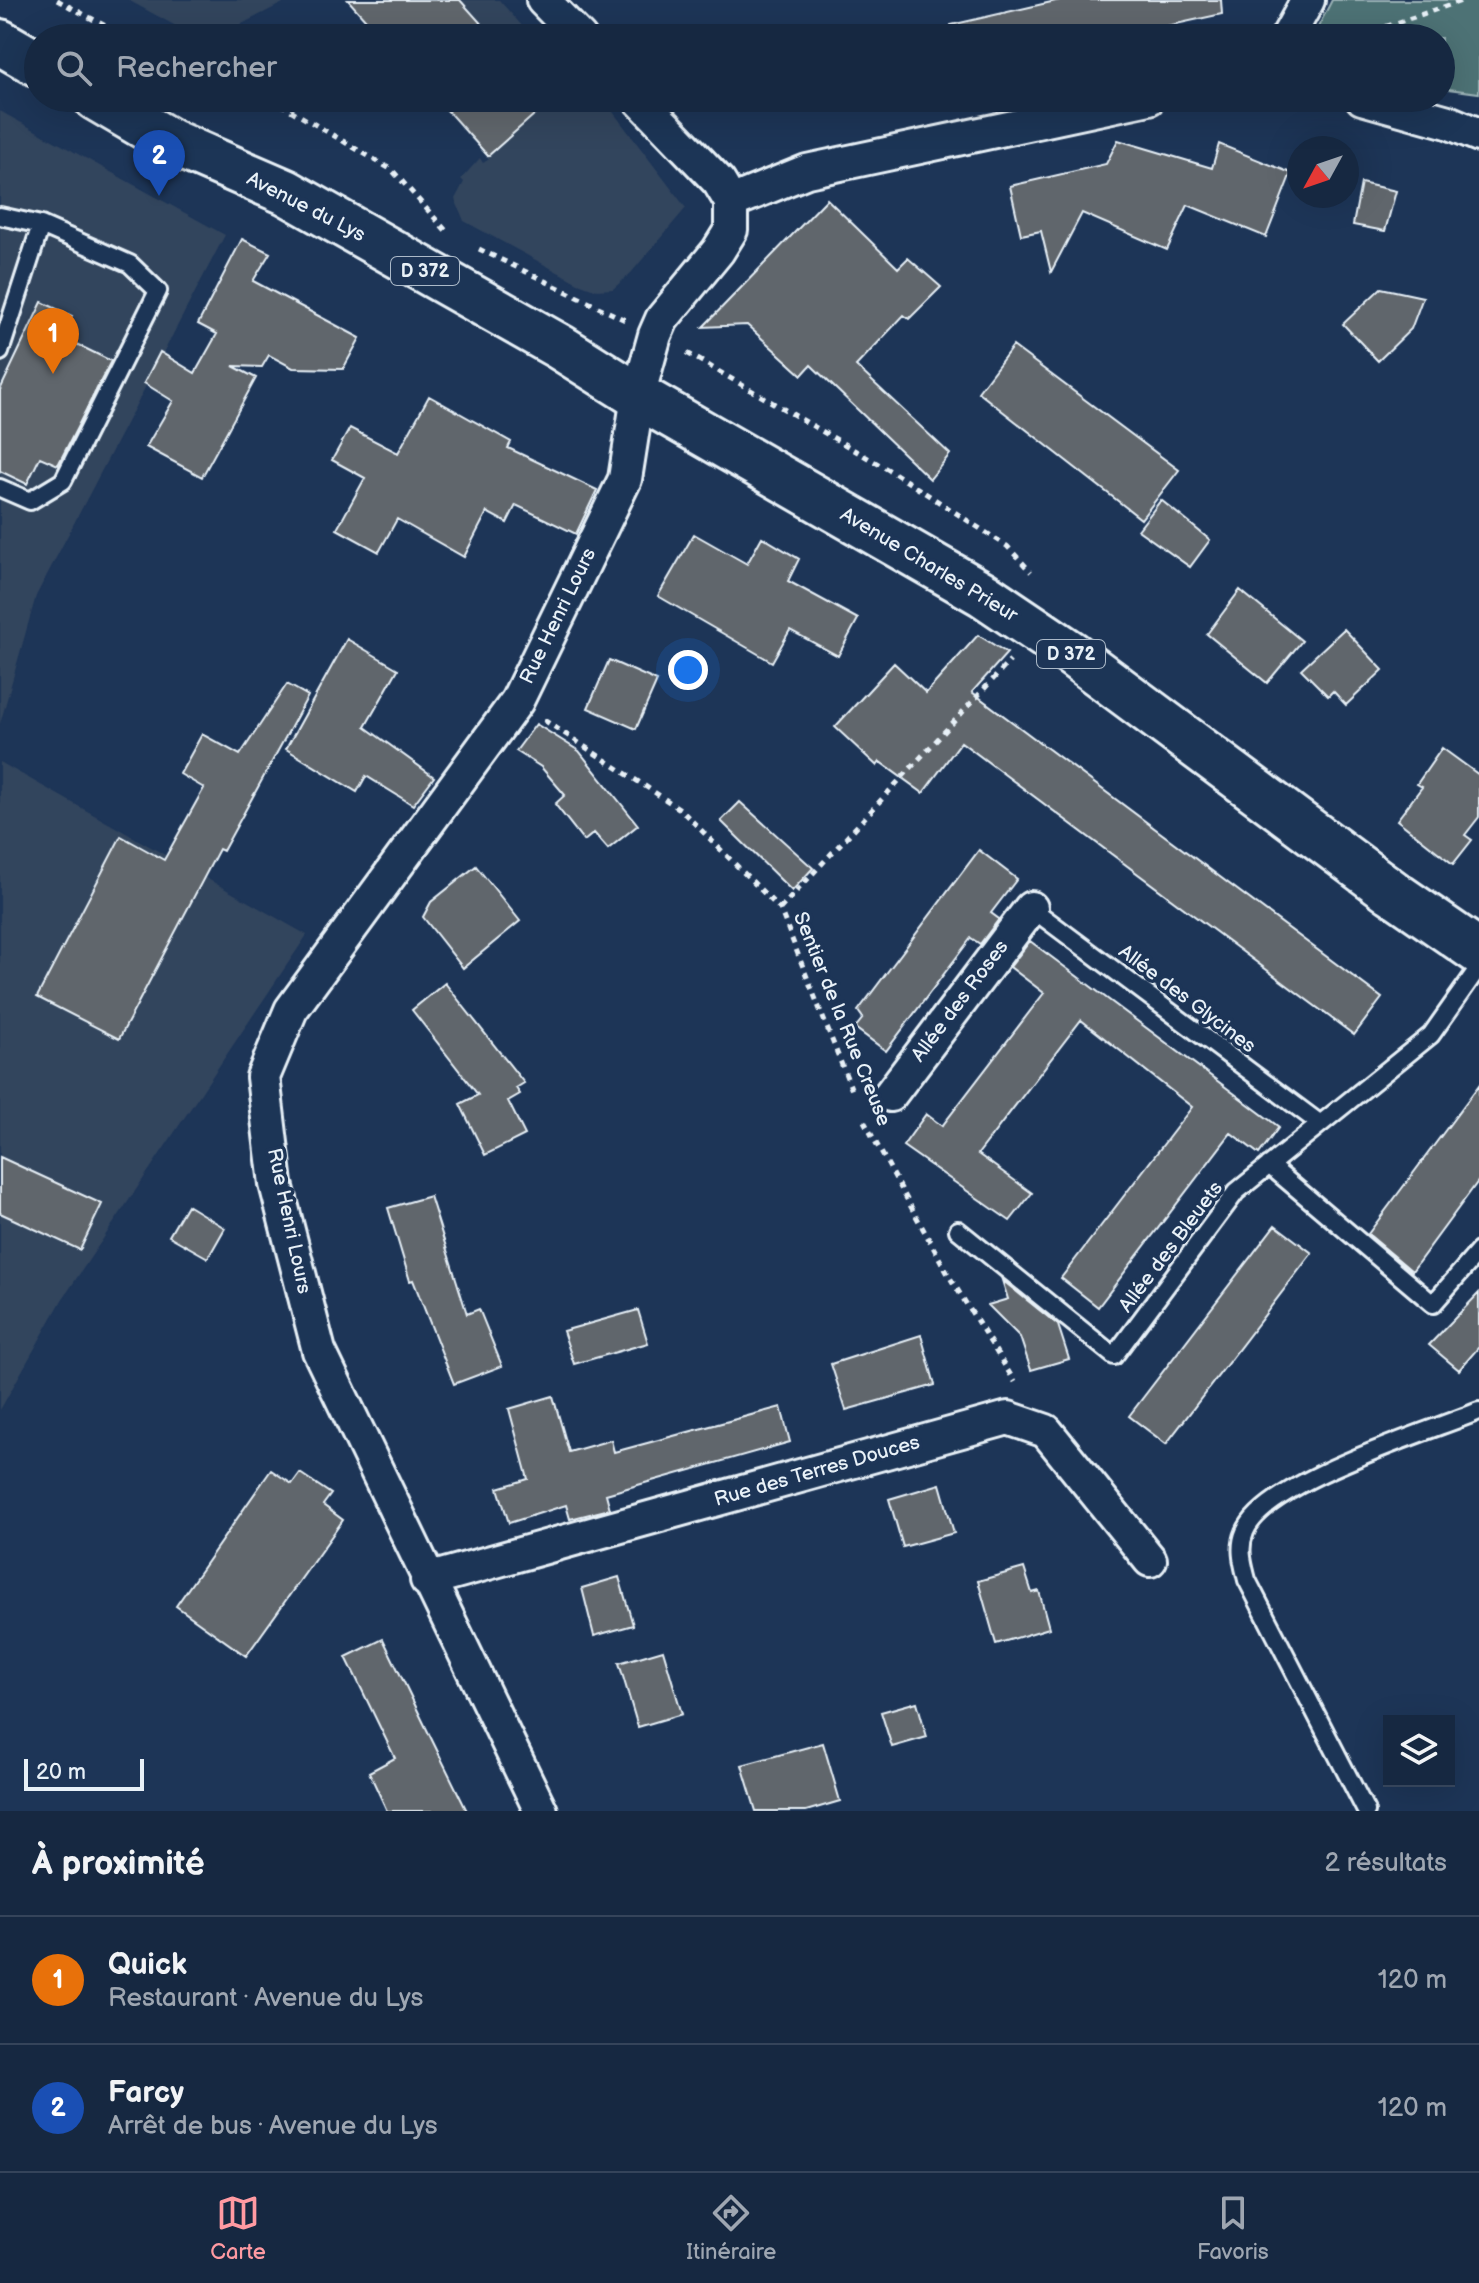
<!DOCTYPE html>
<html lang="fr">
<head>
<meta charset="utf-8">
<style>
  body { margin:0; font-family:"Balsamiq Sans",sans-serif; background:#23344c; color:#f1f3f6 }
  .controls { position:absolute; right:24px; bottom:24px; display:grid; overflow:hidden; border-radius:0px; box-shadow:0 8px 32px #0002 }
  .controls button { width:72px; height:72px; display:grid; place-items:center; padding:0; border:0; border-bottom:2px solid #35445a; background:#162841; color:#f1f3f6; font:40px sans-serif }
  .compass { position:absolute; left:1287px; top:136px; width:72px; height:72px; border-radius:50%; background:#162841; box-shadow:0 8px 32px #0002; rotate:230deg }
  .scale { position:absolute; left:24px; bottom:20px; width:120px; box-sizing:border-box; padding-left:8px; border:4px solid #e8f1f8; border-top:0; font-size:22px; line-height:28px; white-space:nowrap; color:#e8f1f8; -webkit-text-stroke:6px #1d3557; paint-order:stroke }
  .you { position:absolute; left:688px; top:670px; width:28px; height:28px; margin:-20px; border:6px solid #fff; border-radius:50%; background:#1a73e8; box-shadow:0 0 0 12px #1a73e833 }
  .badge { display:grid; place-items:center; width:52px; height:52px; border-radius:50%; background:#ff9aa2; color:#fff; font-size:26px; font-weight:700 }
  .pin { position:absolute; translate:-50% -66px; filter:drop-shadow(0 2px 4px #0008) }
  .pin::after { content:''; position:absolute; top:42px; width:28px; height:24px; background:inherit; clip-path:polygon(0 0,100% 0,50% 100%) }
  .list { margin:0; padding:0; list-style:none }
  h2 { display:flex; justify-content:space-between; align-items:center; height:104px; margin:0; padding:0 32px; font-size:34px }
  h2 small { font-size:26px; font-weight:400; color:#9ea6b1 }
  .list li { display:grid; grid-template-columns:52px 1fr auto; gap:24px; align-items:center; box-sizing:border-box; height:128px; padding:0 32px; border-top:2px solid #35445a }
  .list b { display:block; font-size:30px; white-space:nowrap }
  .list p { margin:0; font-size:26px; white-space:nowrap; color:#9ea6b1 }
  .list em { font-size:26px; font-style:normal; color:#9ea6b1 }
  .icon { flex:none; width:44px; height:44px; fill:none; stroke:currentColor; stroke-width:2; stroke-linecap:round; stroke-linejoin:round }
  .map { position:relative; flex:none; width:1479px; height:1811px; overflow:hidden }
  .search { position:absolute; background:#162841; box-shadow:0 8px 32px #0002; left:24px; right:24px; top:24px; height:88px; display:flex; align-items:center; gap:20px; box-sizing:border-box; padding:0 28px; border-radius:44px; color:#9ea6b1; font-size:30px }
  .sheet { height:360px; background:#162841 }
  nav { display:flex; justify-content:space-around; align-items:center; box-sizing:border-box; height:112px; border-top:2px solid #35445a; background:#162841; font-size:22px; color:#9ea6b1 }
  nav a { display:grid; justify-items:center; gap:4px }
  nav .on { color:#ff9aa2 }
  .map>svg:first-child { display:block }
  .built { fill:#31445d }
  .green { fill:#4e7274; stroke:#9bb2b6; stroke-width:2 }
  .building { fill:#61666c; stroke:#e8f1f8; stroke-width:2 }
  .lines { fill:none; stroke-linecap:round; stroke-linejoin:round }
  .service-casing { stroke:#e8f1f8; stroke-width:22 }
  .minor-casing { stroke:#e8f1f8; stroke-width:38 }
  .primary-casing { stroke:#e8f1f8; stroke-width:50 }
  .path { stroke:#e8f1f8; stroke-width:5; stroke-dasharray:6 6; stroke-linecap:butt }
  .service { stroke:#1d3557; stroke-width:16 }
  .minor { stroke:#1d3557; stroke-width:32 }
  .primary { stroke:#1d3557; stroke-width:44 }
  .labels { text-anchor:middle; dominant-baseline:central; stroke-width:7; stroke-linejoin:round; paint-order:stroke }
  .shield { fill:#1d3557; stroke:#abb9c8; stroke-width:2 }
  .shield-label { font-size:18px; font-weight:bold; fill:#e8f1f8 }
  .street-label { font-size:20px; fill:#e8f1f8; stroke:#1d3557 }
</style>
</head>
<body>
<div class="map">
<svg width="1479" height="1811" viewBox="0 0 1479 1811">
  <rect width="100%" height="100%" fill="#1d3557"/>
  <filter id="ink" filterUnits="userSpaceOnUse"><feTurbulence type="fractalNoise" baseFrequency=".0125" numOctaves="2"/><feDisplacementMap in="SourceGraphic" scale="16" xChannelSelector="R" yChannelSelector="G"/><feConvolveMatrix kernelMatrix="1 2 1 2 8 2 1 2 1" color-interpolation-filters="sRGB"/></filter>
  <g filter="url(#ink)">
    <path class="built" d="M128,0H289L214,38H198Z
      M348,0H499L533,38H382Z
      M435,98H586L595,108L607,104L686,208L631,273L613,289L597,290L578,283L464,221L455,199L464,182L461,179L480,158L483,163L489,159Z
      M0,111L225,235L36,596L0,724Z
      M0,762L307,935L62,1300L0,1410Z"/>
    <path class="green" d="M1332,0H1479V93L1441,88V38H1317L1315,33Z"/>
    <path class="building" d="M348,0H460L494,38H382Z
      M1060,0H1221L1222,14L1112,38H952L951,25Z
      M436,98H553L488,156Z
      M1118,140L1212,168L1219,144L1291,173L1266,237L1188,205L1167,250L1082,213L1051,272L1041,231L1021,235L1010,186L1106,164Z
      M1361,183L1396,191L1385,231L1353,225Z
      M827,199L898,268L908,258L941,287L909,319L904,315L856,366L950,454L930,479L811,365L802,375L747,325L703,327Z
      M242,239L270,253L253,281L360,338L343,369L293,368L269,355L262,367L233,366L256,378L202,477L146,447L173,401L144,383L160,352L195,373L217,334L198,324Z
      M1381,288L1423,297L1411,329L1378,361L1343,324Z
      M42,302L72,316L62,337L111,361L58,465L40,457L27,484L0,471V390Z
      M1013,346L1179,470L1141,519L978,392Z
      M429,396L511,442L508,448L597,490L576,534L516,505L507,523L487,512L464,557L397,519L379,552L337,529L365,478L332,460L350,428L398,453Z
      M1161,500L1210,540L1190,567L1138,530Z
      M694,534L747,564L762,537L799,559L788,581L858,619L838,656L790,630L772,662L658,596Z
      M1240,590L1302,641L1267,683L1207,634Z
      M1344,629L1383,670L1346,705L1333,691L1328,696L1301,669Z
      M978,635L1007,653L972,692L1382,998L1354,1035L961,742L923,793L880,762L877,766L835,727L894,663L926,693Z
      M347,639L398,669L365,727L434,777L413,805L366,776L357,792L286,749Z
      M609,660L657,681L636,729L588,708Z
      M287,684L308,696L223,851L219,849L119,1039L37,997L121,836L164,860L204,788L180,774L202,734L240,755Z
      M536,724L579,751L638,825L608,849L594,833L584,841L555,804L565,795L541,767L516,751Z
      M1442,748L1479,775V817L1465,835L1472,840L1453,864L1397,820L1422,787L1417,784Z
      M740,802L813,868L792,891L721,821Z
      M979,850L1017,879L991,913L999,919L980,944L971,938L886,1051L855,1028L863,1018L858,1011Z
      M476,866L520,921L463,968L423,917L431,902Z
      M1030,941L1279,1127L1259,1154L1231,1133L1098,1307L1061,1278L1192,1107L1081,1020L978,1154L1032,1193L1010,1221L903,1146L926,1114L942,1126L1044,993L1010,967Z
      M445,983L524,1083L516,1088L520,1094L508,1101L525,1135L485,1155L460,1104L478,1095L412,1010Z
      M1479,1085V1180L1412,1271L1368,1234Z
      M0,1157L102,1204L80,1250L0,1213Z
      M430,1196L467,1314L479,1309L502,1366L454,1384L413,1280L410,1281L388,1208Z
      M187,1205L225,1228L208,1258L169,1236Z
      M1275,1225L1312,1253L1166,1444L1129,1416Z
      M1002,1280L1058,1325L1069,1359L1031,1370L1020,1337L988,1305L1008,1299Z
      M1479,1293V1347L1459,1370L1429,1345Z
      M638,1310L648,1343L574,1364L563,1331Z
      M921,1335L935,1385L846,1410L831,1364Z
      M553,1396L569,1452L611,1440L614,1452L781,1407L790,1442L606,1494L610,1509L570,1519L566,1505L509,1523L498,1488L528,1479L509,1409Z
      M271,1470L292,1484L300,1473L331,1494L323,1505L343,1520L246,1656L176,1606Z
      M940,1484L954,1533L903,1547L889,1499Z
      M1024,1568L1032,1593L1039,1591L1049,1628L996,1644L978,1581Z
      M619,1577L633,1625L594,1636L582,1588Z
      M383,1639L431,1738L467,1811H387L369,1772L395,1758L346,1657Z
      M663,1650L682,1714L638,1727L619,1663Z
      M917,1702L927,1737L892,1747L881,1712Z
      M823,1743L840,1801L806,1811H756L742,1765Z"/>
    <g class="lines">
      <defs>
        <path id="service" d="M0,216L41,225L130,264L158,291L63,481L30,501L0,488
          M0,352L41,225
          M1031,908L1319,1123
          M1269,1165L1433,1304L1479,1251
          M958,1230L1114,1356L1236,1192L1431,1035L1479,967
          M1366,1811L1247,1580C1243,1564 1238,1548 1245,1532C1264,1482 1428,1432 1479,1411"/>
        <path id="minor" d="M543,0L580,38
          M1287,38L1308,0
          M638,98L719,182L731,202
          M1362,98L1448,122L1479,135
          M731,202L807,171L1149,98
          M890,1095L1031,908
          M427,1580L1008,1418L1046,1431L1150,1560
          M541,1811L319,1351L276,1184L263,1077L291,1010L517,701L625,479L638,396L655,335L662,319L718,251L731,230V202"/>
        <path id="primary" d="M0,42L38,64
          M96,98L171,142L286,192L560,347L638,396L983,594L1072,654L1392,892L1479,952"/>
      </defs>
      <use href="#service" class="service-casing"/>
      <use href="#minor" class="minor-casing"/>
      <use href="#primary" class="primary-casing"/>
      <path class="path" d="M57,0L128,38
        M1352,38L1464,0
        M270,98L392,170L449,234
        M479,249L625,320
        M687,353L894,473L1007,546L1031,572
        M544,720L680,809L780,909L853,1093
        M780,909L1010,661
        M864,1121L949,1276L1015,1382"/>
      <use href="#service" class="service"/>
      <use href="#minor" class="minor"/>
      <use href="#primary" class="primary"/>
    </g>
  </g>
  <g class="labels">
    <g class="shield">
      <rect x="391" y="257" width="68" height="28" rx="6"/>
      <rect x="1037" y="640" width="68" height="28" rx="6"/>
    </g>
    <g class="shield-label">
      <text x="425" y="271">D 372</text>
      <text x="1071" y="654">D 372</text>
    </g>
    <g class="street-label">
      <text transform="translate(306 207) rotate(27)">Avenue du Lys</text>
      <text transform="translate(929 565) rotate(31)">Avenue Charles Prieur</text>
      <text transform="translate(558 616) rotate(-64)">Rue Henri Lours</text>
      <text transform="translate(1187 999) rotate(37)">Allée des Glycines</text>
      <text transform="translate(960 1001) rotate(-53)">Allée des Roses</text>
      <text transform="translate(842 1019) rotate(68)">Sentier de la Rue Creuse</text>
      <text transform="translate(289 1221) rotate(78)">Rue Henri Lours</text>
      <text transform="translate(1171 1247) rotate(-53)">Allée des Bleuets</text>
      <text transform="translate(817 1471) rotate(-16)">Rue des Terres Douces</text>
    </g>
  </g>
</svg>
<div class="controls">
<button><svg class="icon" aria-label="layers" viewBox="0 0 24 24"><path d="M12 4l9 5-9 5-9-5zM3 14l9 5 9-5"/></svg></button>
</div>
<svg class="compass" viewBox="-18 -18 36 36"><path d="M0-13l5 13h-10z" fill="#e53935"/><path d="M0 13l5-13h-10z" fill="#9ea6b1"/></svg>
<div class="scale">20 m</div>
<div class="you"></div>
<div class="pin badge" style="left:53px;top:374px;background:#e8710a">1</div>
<div class="pin badge" style="left:159px;top:196px;background:#1a4fb4">2</div>
<div class="search"><svg class="icon" aria-label="search" viewBox="0 0 24 24"><circle cx="10" cy="10" r="6"/><path d="M15 15l6 6"/></svg>Rechercher</div>
</div>
<section class="sheet">
<h2>À proximité<small>2 résultats</small></h2>
<ul class="list">
<li><span class="badge" style="background:#e8710a">1</span><div><b>Quick</b><p>Restaurant · Avenue du Lys</p></div><em>120 m</em></li>
<li><span class="badge" style="background:#1a4fb4">2</span><div><b>Farcy</b><p>Arrêt de bus · Avenue du Lys</p></div><em>120 m</em></li>
</ul>
</section>
<nav>
<a class="on"><svg class="icon" aria-label="map" viewBox="0 0 24 24"><path d="M3 6l6-2 6 2 6-2v14l-6 2-6-2-6 2zM9 4v14M15 6v14"/></svg>Carte</a>
<a><svg class="icon" aria-label="directions" viewBox="0 0 24 24"><path d="M12 3l9 9-9 9-9-9zM9 14v-3h6M13 9l2 2-2 2"/></svg>Itinéraire</a>
<a><svg class="icon" aria-label="saved" viewBox="0 0 24 24"><path d="M7 4h10v16l-5-4-5 4z"/></svg>Favoris</a>
</nav>
</body>
</html>
